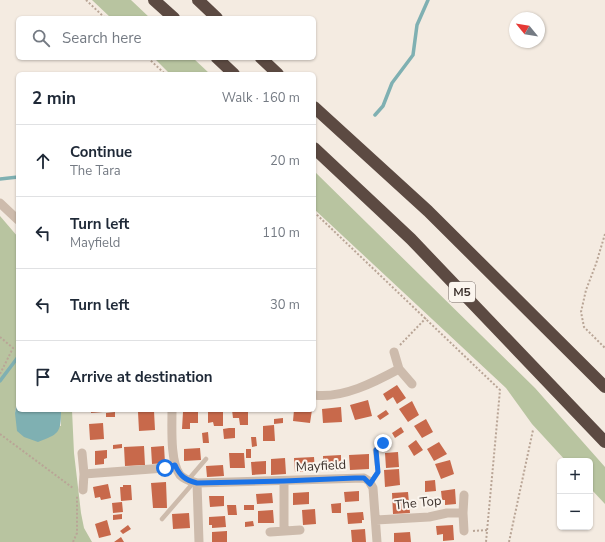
<!DOCTYPE html>
<html lang="en">
<head>
<meta charset="utf-8">
<style>
  body { margin:0; font-family:"Nunito Sans",sans-serif; background:#f2f2f3; color:#1f2937 }
  .controls { position:absolute; right:12px; bottom:12px; display:grid; overflow:hidden; border-radius:6px; box-shadow:0 1px 3px #0004 }
  .controls button { width:36px; height:36px; display:grid; place-items:center; padding:0; border:0; border-bottom:1px solid #e0e1e3; background:#fff; color:#1f2937; font:20px sans-serif }
  .compass { position:absolute; left:509px; top:12px; width:36px; height:36px; border-radius:50%; background:#fff; box-shadow:0 1px 3px #0004; rotate:300deg }
  .stop { position:absolute; width:12px; height:12px; margin:-9px; border:3px solid #1a73e8; border-radius:50%; background:#fff }
  .stop.end { background:#1a73e8; border-color:#fff; box-shadow:0 1px 4px #0008 }
  .list { margin:0; padding:0; list-style:none }
  h2 { display:flex; justify-content:space-between; align-items:center; height:52px; margin:0; padding:0 16px; font-size:17px }
  h2 small { font-size:13px; font-weight:400; color:#747a83 }
  .list li { display:grid; grid-template-columns:26px 1fr auto; gap:12px; align-items:center; box-sizing:border-box; height:72px; padding:0 16px; border-top:1px solid #e0e1e3 }
  .list b { display:block; font-size:15px; white-space:nowrap }
  .list p { margin:0; font-size:13px; white-space:nowrap; color:#747a83 }
  .list em { font-size:13px; font-style:normal; color:#747a83 }
  .icon { flex:none; width:22px; height:22px; fill:none; stroke:currentColor; stroke-width:2; stroke-linecap:round; stroke-linejoin:round }
  .map { position:relative; flex:none; width:605px; height:542px; overflow:hidden }
  .search { position:absolute; background:#fff; box-shadow:0 1px 3px #0004; left:16px; top:16px; width:300px; height:44px; display:flex; align-items:center; gap:10px; box-sizing:border-box; padding:0 14px; border-radius:6px; color:#747a83; font-size:15px }
  .panel { position:absolute; background:#fff; box-shadow:0 1px 3px #0004; left:16px; top:72px; width:300px; height:340px; border-radius:6px }
  .map>svg:first-child { display:block }
  .green { fill:#b8c4a0 }
  .water { fill:#7fb0b2 }
  .lines { fill:none; stroke-linecap:round; stroke-linejoin:round }
  .stream { stroke:#7fb0b2; stroke-width:3.5 }
  .building { fill:#c8694b }
  .path { stroke:#b9a596; stroke-width:2; stroke-dasharray:2 2; stroke-linecap:butt }
  .service { stroke:#cdbbac; stroke-width:4.5 }
  .minor { stroke:#cdbbac; stroke-width:9 }
  .motorway { stroke:#5c4a42; stroke-width:12 }
  .route { stroke:#1a73e8; stroke-width:5 }
  .labels { text-anchor:middle; dominant-baseline:central; stroke-width:4; stroke-linejoin:round; paint-order:stroke }
  .shield { fill:#fbf5ee; stroke:#756b66; stroke-width:1 }
  .shield-label { font-size:12px; font-weight:bold; fill:#3b302b }
  .street-label { font-size:13px; fill:#3b302b; stroke:#fbf5ee }
</style>
</head>
<body>
<div class="map">
<svg width="605" height="542" viewBox="0 0 605 542">
  <rect width="100%" height="100%" fill="#f4ebe1"/>
  <path class="green" d="M92,0H131L150,18H111Z
    M154,58H193L210,74H170Z
    M314,171L535,388L605,467V504L590,488V461H566L532,424L506,388L314,209Z
    M0,216L18,237V395L15,413L61,426V410H72L74,453L81,513L84,528L92,542H0Z"/>
  <path class="water" d="M18,395V410H61C61,433 59,434 38,442L24,437L17,431L15,413Z"/>
  <g class="lines">
    <path class="stream" d="M375,115L383,106L392,83L413,55L417,25L428,0
      M0,179L18,177
      M0,381L18,357"/>
  </g>
  <path class="building" d="M397,385L406,398L397,404L393,397L387,401L383,394Z
    M368,400L372,416L355,420L350,405Z
    M412,401L419,415L408,422L399,409Z
    M341,407L342,422L323,423L322,409Z
    M91,410H103V412L91,413Z
    M232,410H248V425H240L239,418H233Z
    M294,410H312L310,423L293,421Z
    M386,410L389,414L380,420L377,416Z
    M154,411L155,430L139,431L138,412Z
    M115,412V417H106V413Z
    M183,412H198V423H190V429H182Z
    M208,412H223V426H214L213,422L208,423Z
    M283,418V423L274,424V419Z
    M426,419L433,432L422,438L414,426Z
    M103,423L104,439L90,440L89,424Z
    M274,425L275,441H263V426Z
    M401,427L404,432L395,438L392,433Z
    M229,428H235V438L224,439L223,429Z
    M208,432L209,443H203L202,433Z
    M251,437H256L257,446L252,447Z
    M416,440L423,450L414,456L408,446Z
    M439,442L447,454L434,461L427,449Z
    M122,444V448L113,449V445Z
    M144,446L145,465L125,466L124,447Z
    M164,446L165,463L152,464L151,447Z
    M200,448L201,460L184,461V449Z
    M246,449H251V458H246Z
    M107,450V458L104,459V464L95,465V451Z
    M398,452L399,467L386,468L385,453Z
    M229,453H244L245,468H230Z
    M369,454V469L350,470L349,455Z
    M341,455V470L324,471L323,456Z
    M314,457L315,471L295,472L294,458Z
    M285,458L286,474L271,475V459Z
    M450,460L454,474L441,479L435,464Z
    M266,461V474L252,475L251,462Z
    M223,465L224,476L207,477L206,466Z
    M399,469L400,485L385,487L384,470Z
    M435,480L436,491L425,492V481Z
    M166,482L167,508H153L151,483Z
    M108,484L111,498L101,500L100,497L95,498L93,487Z
    M123,485H131L132,500L121,501L120,487H123Z
    M455,489L456,504L445,505V500H442L441,491Z
    M359,491V501L345,502L344,492Z
    M309,492V504L293,505V493Z
    M408,492L410,513L393,514L392,493Z
    M272,493L273,503L257,504L256,494Z
    M209,496H224V506L210,507Z
    M122,502L123,512L113,513L112,503Z
    M341,503V513H332L331,504Z
    M227,505H236L237,515H228Z
    M244,505H254V510H244Z
    M315,509L316,524L303,525L302,510Z
    M273,510L274,523H258V511Z
    M363,512L364,520H362V523L348,524L347,513Z
    M189,513L190,528L173,529L172,514Z
    M122,514V519L113,520V515Z
    M225,516L226,527L212,528V525H209V517Z
    M107,520L111,535L99,538L95,524Z
    M253,521L254,526L245,527V522Z
    M128,525L131,529L123,534L120,531Z
    M453,525L454,540L443,541V534L437,535L436,526Z
    M365,529L366,542H352L351,530Z
    M227,531V542H212V532Z
    M410,532L411,542H394V533Z
    M121,537L124,542H114Z"/>
  <g class="lines">
    <path class="path" d="M86,0L105,18
      M148,58L165,74
      M314,212L500,390L486,542
      M605,234L596,264L586,290L581,312L584,327L605,348
      M0,337L13,348L0,374
      M400,345L426,318
      M0,434L73,488
      M473,531L487,530
      M73,542L77,533V496
      M509,542L533,430"/>
    <path class="service" d="M188,480L206,459
      M370,483L378,472L375,450L383,443
      M162,519L194,482"/>
    <path class="minor" d="M0,203L18,220
      M394,352L399,369L412,384
      M314,395C342,399 375,382 399,369
      M172,410C172,427 170,462 180,475C185,480 190,481 197,483L364,478L369,481L373,488L377,542
      M82,453L84,474L83,490
      M84,474L165,468L175,465
      M284,481V531
      M197,483L199,542
      M464,495L463,513L464,531
      M376,520L429,517L447,513H463
      M270,532L300,530"/>
    <path class="motorway" d="M154,0L174,18
      M198,0L217,18
      M217,58L234,74
      M261,58L278,74
      M314,107L428,211L605,387
      M314,148L411,239L605,442"/>
  </g>
  <g class="lines">
    <path class="route" d="M165,468L175,465C180,476 185,480 197,483L284,481L355,478H364L370,484L378,472L376,450L383,443"/>
  </g>
  <g class="labels">
    <rect class="shield" x="449" y="282" width="26" height="20" rx="3"/>
    <g class="shield-label">
      <text x="462" y="292">M5</text>
    </g>
    <g class="street-label">
      <text transform="translate(321 466) rotate(-3)">Mayfield</text>
      <text transform="translate(418 503) rotate(-6)">The Top</text>
    </g>
  </g>
</svg>
<div class="controls">
<button>+</button>
<button>−</button>
</div>
<svg class="compass" viewBox="-18 -18 36 36"><path d="M0-13l5 13h-10z" fill="#e53935"/><path d="M0 13l5-13h-10z" fill="#747a83"/></svg>
<div class="stop" style="left:165px;top:468px"></div>
<div class="stop end" style="left:383px;top:443px"></div>
<div class="search"><svg class="icon" aria-label="search" viewBox="0 0 24 24"><circle cx="10" cy="10" r="6"/><path d="M15 15l6 6"/></svg>Search here</div>
<section class="panel">
<h2>2 min<small>Walk · 160 m</small></h2>
<ul class="list">
<li><svg class="icon" aria-label="ahead" viewBox="0 0 24 24"><path d="M12 20V5M6 11l6-6 6 6"/></svg><div><b>Continue</b><p>The Tara</p></div><em>20 m</em></li>
<li><svg class="icon" aria-label="left" viewBox="0 0 24 24"><path d="M17 20v-9H6M10 6l-5 5 5 5"/></svg><div><b>Turn left</b><p>Mayfield</p></div><em>110 m</em></li>
<li><svg class="icon" aria-label="left" viewBox="0 0 24 24"><path d="M17 20v-9H6M10 6l-5 5 5 5"/></svg><div><b>Turn left</b></div><em>30 m</em></li>
<li><svg class="icon" aria-label="arrive" viewBox="0 0 24 24"><path d="M6 21V4h12l-3 4 3 4H6"/></svg><div><b>Arrive at destination</b></div></li>
</ul>
</section>
</div>
</body>
</html>
